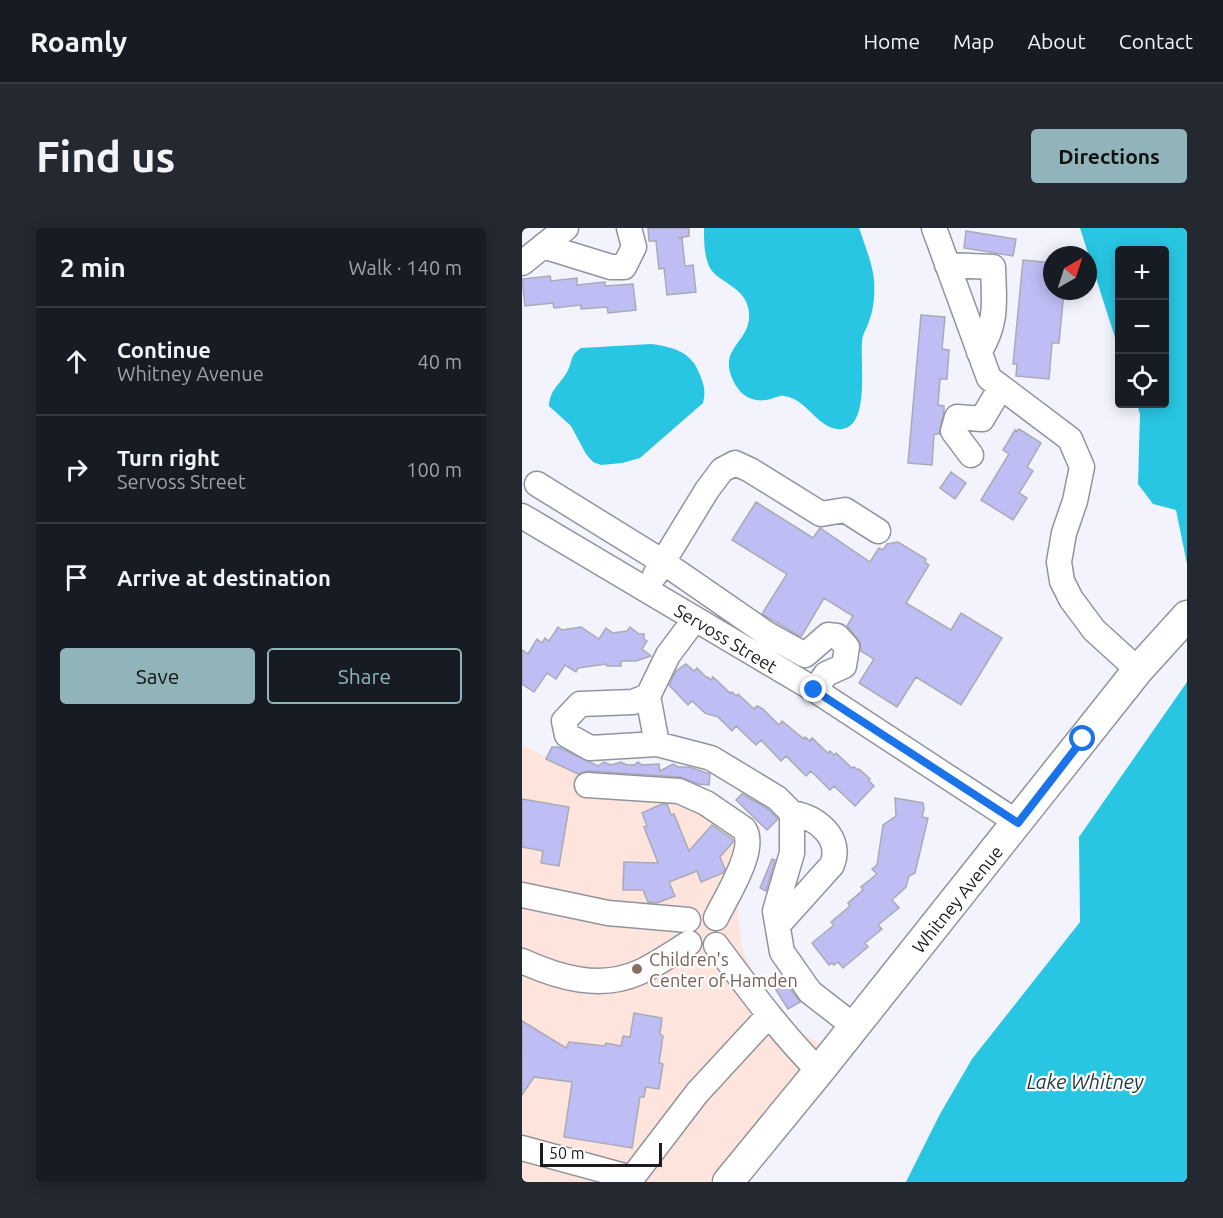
<!DOCTYPE html>
<html lang="en">
<head>
<meta charset="utf-8">
<style>
  body { margin:0; font-family:Ubuntu,sans-serif; background:#242831; color:#f1f3f6 }
  .controls { position:absolute; right:18px; top:18px; display:grid; overflow:hidden; border-radius:6px; box-shadow:0 3px 15px #0003 }
  .controls button { width:54px; height:54px; display:grid; place-items:center; padding:0; border:0; border-bottom:2px solid #363941; background:#171b24; color:#f1f3f6; font:30px sans-serif }
  .compass { position:absolute; left:521px; top:18px; width:54px; height:54px; border-radius:50%; background:#171b24; box-shadow:0 3px 15px #0003; rotate:39deg }
  .scale { position:absolute; left:18px; bottom:15px; width:122px; box-sizing:border-box; padding-left:6px; border:3px solid #1c1c20; border-top:0; font-size:16px; line-height:21px; white-space:nowrap; color:#1c1c20; -webkit-text-stroke:4px #fff; paint-order:stroke }
  .stop { position:absolute; width:18px; height:18px; margin:-14px; border:4px solid #1a73e8; border-radius:50%; background:#fff }
  .stop.end { background:#1a73e8; border-color:#fff; box-shadow:0 2px 6px #0008 }
  .list { margin:0; padding:0; list-style:none }
  h2 { display:flex; justify-content:space-between; align-items:center; height:78px; margin:0; padding:0 24px; font-size:26px }
  h2 small { font-size:20px; font-weight:400; color:#9ea1a6 }
  .list li { display:grid; grid-template-columns:39px 1fr auto; gap:18px; align-items:center; box-sizing:border-box; height:108px; padding:0 24px; border-top:2px solid #363941 }
  .list b { display:block; font-size:22px; white-space:nowrap }
  .list p { margin:0; font-size:20px; white-space:nowrap; color:#9ea1a6 }
  .list em { font-size:20px; font-style:normal; color:#9ea1a6 }
  .actions { display:flex; gap:12px; padding:18px 24px }
  .actions a { flex:1; padding:14px 0; border:2px solid #90b4b9; border-radius:6px; text-align:center; font-size:21px; color:#90b4b9 }
  .actions .main { background:#90b4b9; color:#111 }
  .icon { flex:none; width:33px; height:33px; fill:none; stroke:currentColor; stroke-width:2; stroke-linecap:round; stroke-linejoin:round }
  .map { position:relative; flex:none; width:665px; height:954px; overflow:hidden; border-radius:6px }
  header { display:flex; align-items:center; gap:36px; box-sizing:border-box; height:84px; padding:0 30px; background:#171b24; border-bottom:2px solid #363941 }
  header strong { font-size:28px }
  nav { display:flex; gap:33px; margin-inline-start:auto; font-size:21px }
  .intro { display:flex; align-items:center; justify-content:space-between; box-sizing:border-box; height:144px; padding:0 36px }
  h1 { margin:0; font-size:42px }
  .button { padding:15px 27px; border-radius:6px; background:#90b4b9; color:#111; font-size:21px; font-weight:700 }
  main { display:flex; gap:36px; padding:0 36px }
  aside { flex:1; background:#171b24; border-radius:6px; box-shadow:0 3px 15px #0003 }
  .map>svg:first-child { display:block }
  .education { fill:#fde4dc }
  .water { fill:#28c6e2 }
  .building { fill:#bebef5; stroke:#aaaab4; stroke-width:1.5 }
  .lines { fill:none; stroke-linecap:round; stroke-linejoin:round }
  .minor-casing { stroke:#93939d; stroke-width:27 }
  .major-casing { stroke:#93939d; stroke-width:33 }
  .minor { stroke:#fff; stroke-width:24 }
  .major { stroke:#fff; stroke-width:30 }
  .route { stroke:#1a73e8; stroke-width:8 }
  .education-dot { fill:#8d6e63; stroke:#fff; stroke-width:2 }
  .labels { text-anchor:middle; dominant-baseline:central; stroke-width:4.5; stroke-linejoin:round; paint-order:stroke }
  .street-label { font-size:18px; fill:#1c1c20; stroke:#fff }
  .education-label { font-size:18px; fill:#785e54; stroke:#fff; text-anchor:start }
  .water-label { font-size:20px; font-style:italic; fill:#223a40; stroke:#fff }
</style>
</head>
<body>
<header>
<strong>Roamly</strong>
<nav><a>Home</a><a>Map</a><a>About</a><a>Contact</a></nav>
</header>
<div class="intro"><h1>Find us</h1><a class="button">Directions</a></div>
<main>
<aside>
<h2>2 min<small>Walk · 140 m</small></h2>
<ul class="list">
<li><svg class="icon" aria-label="ahead" viewBox="0 0 24 24"><path d="M12 20V5M6 11l6-6 6 6"/></svg><div><b>Continue</b><p>Whitney Avenue</p></div><em>40 m</em></li>
<li><svg class="icon" aria-label="right" viewBox="0 0 24 24"><path d="M7 20v-9h11M14 6l5 5-5 5"/></svg><div><b>Turn right</b><p>Servoss Street</p></div><em>100 m</em></li>
<li><svg class="icon" aria-label="arrive" viewBox="0 0 24 24"><path d="M6 21V4h12l-3 4 3 4H6"/></svg><div><b>Arrive at destination</b></div></li>
</ul>
<div class="actions"><a class="main">Save</a><a>Share</a></div>
</aside>
<div class="map">
<svg width="665" height="954" viewBox="0 0 665 954">
  <rect width="100%" height="100%" fill="#f3f3fe"/>
  <path class="education" d="M0,517L60,547L216,584L238,599L239,610L220,650L216,685L220,721L239,762L270,801L300,816L186,954H0Z"/>
  <path class="water" d="M182,0H337C342,14 351,38 352,52C353,65 352,81 347,93C345,101 340,106 340,114C338,134 348,198 320,201C297,204 285,170 262,168C258,167 253,170 249,171C230,176 217,167 210,150C196,117 234,113 226,79C221,60 202,56 191,44C182,35 182,12 182,0Z
    M558,0H665V336L654,282L631,276L616,256L618,186L615,176H642V22H598L597,122Z
    M129,116C152,119 170,124 178,147C182,157 184,164 181,175L118,230L100,235L79,237L71,234L64,226L49,198L27,178C28,161 37,158 45,144C51,134 47,128 59,120Z
    M665,454V954H384L418,886L450,831L558,694L557,609Z"/>
  <path class="building" d="M126,0H167V8L156,10H160L163,38L171,37L174,64L145,67L142,40L137,41L134,13H127Z
    M444,3L494,11L491,28L442,20Z
    M501,32L530,35V63H542L537,115H530L527,151L494,148L495,136H491Z
    M28,48L29,53L55,50V57L83,54V58L111,56L114,82L86,85L85,79L59,81V77L32,80L31,75L3,78L0,51Z
    M399,87L423,89L420,121L427,122L425,151H418L416,177L422,178V184L417,206H412L410,237L386,235Z
    M497,201L519,215L505,239L511,243L497,265L505,270L491,292L459,272L487,226L481,222L493,202L495,203Z
    M429,244L444,255L433,271L418,260Z
    M234,274L291,310L298,300L348,334L357,320L361,322L365,316L376,314L404,331L403,334L407,337L384,375L429,402L439,385L480,410L439,477L394,449L375,479L337,455L352,431L339,423L338,414L325,398L331,388L302,370L279,409L240,386L265,346L210,312Z
    M36,399L40,402L59,399L77,411L84,400L91,405L105,403L108,399L117,406H122V411L125,413L120,421L129,428L114,433H99V438H85L84,436L56,440L54,444L43,437L34,451L25,445L12,464L0,456V422L6,426L15,411L20,415L23,410L27,413Z
    M164,436L172,443L175,440L185,450L186,449L189,452L191,449L208,465L210,464L214,468L216,466L232,481L235,478L241,481L257,497L260,493L282,511L283,509L288,513L290,510L306,525L308,523L312,527L314,525L330,540L332,539L336,542L337,541L348,551L347,553L352,558L333,578L312,558L308,562L289,543L284,548L264,528L259,533L239,512L234,517L214,498L210,503L196,489L183,485L170,473L166,477L147,457L154,443Z
    M30,519H36L76,538L82,534L89,537L99,534L105,537H112L116,534L120,537L137,536L138,543L151,536L156,539H167L188,546L187,557L176,556L158,549L66,543L56,546L24,531Z
    M220,566L246,581L256,591L245,602L214,572Z
    M373,570L401,575L402,581L400,589L406,590L393,645L387,648L384,659L370,672L377,680L356,697L360,701L343,715L346,719L321,740L316,734L312,737L310,735L307,737L290,715L312,697L309,694L328,678L326,675L341,662L339,659L355,646L350,641L355,637L361,597L374,588Z
    M0,571L47,579L37,638L19,635L21,623L0,619Z
    M140,576H145L149,587L152,586L167,623L190,597L211,612V614L198,629L203,641L201,645L179,654L175,643L147,654L153,668L135,675L126,674L121,662H101L102,634L136,635L122,599L125,598L120,585Z
    M250,631L253,632L244,663L238,660Z
    M259,748L278,774L266,781L249,754Z
    M112,785L140,790L138,806L141,808L137,835L141,836L137,861L124,859L122,869H118L110,920L42,909L50,854L12,849L0,867V793L44,820L47,814L83,818L84,815L99,818L101,808L108,809Z"/>
  <g class="lines">
    <defs>
      <path id="minor" d="M412,0L467,150L548,211L560,239L553,273L542,305L537,334L540,353L549,371L572,402L616,442
        M21,18L89,39H102L112,19L107,0
        M0,35L44,0
        M425,37L471,39C472,72 476,95 457,124
        M449,227L431,203L435,189L460,191L479,159
        M15,256L141,334L245,406L283,427L306,407L315,408L325,419L322,438L304,446L293,462
        M0,288L293,462L496,595
        M133,347L185,262L200,242L213,235L228,242L299,286L323,282L356,303
        M173,391L146,427L126,468L135,516L189,530L255,570L270,585V625L253,683L260,724L288,764L333,799
        M126,468L111,474L58,476L42,493L45,507L68,520L135,516
        M65,557L157,563L184,575L222,601C236,621 204,669 194,690
        M0,667L86,685L166,692
        M256,697L310,637C321,610 295,589 270,585
        M194,717C227,761 258,804 297,843
        M0,733C37,750 79,762 118,744C135,736 151,725 167,715
        M0,920L110,950
        M107,954L175,865L246,788"/>
      <path id="major" d="M206,954L297,843L616,442L665,388"/>
    </defs>
    <use href="#minor" class="minor-casing"/>
    <use href="#major" class="major-casing"/>
    <use href="#minor" class="minor"/>
    <use href="#major" class="major"/>
  </g>
  <g class="lines">
    <path class="route" d="M292,462L496,595L561,511"/>
  </g>
  <circle class="education-dot" cx="115" cy="741" r="6"/>
  <g class="labels">
    <g class="street-label">
      <text transform="translate(204 410) rotate(31)">Servoss Street</text>
      <text transform="translate(435 671) rotate(-51)">Whitney Avenue</text>
    </g>
    <g class="education-label">
      <text x="127" y="731">Children's<tspan x="127" dy="21">Center of Hamden</tspan></text>
    </g>
    <g class="water-label">
      <text x="563" y="853">Lake Whitney</text>
    </g>
  </g>
</svg>
<div class="controls">
<button>+</button>
<button>−</button>
<button><svg class="icon" aria-label="locate" viewBox="0 0 24 24"><circle cx="12" cy="12" r="6"/><path d="M12 2v4M12 18v4M2 12h4M18 12h4"/></svg></button>
</div>
<svg class="compass" viewBox="-18 -18 36 36"><path d="M0-13l5 13h-10z" fill="#e53935"/><path d="M0 13l5-13h-10z" fill="#9ea1a6"/></svg>
<div class="scale">50 m</div>
<div class="stop" style="left:561px;top:511px"></div>
<div class="stop end" style="left:292px;top:462px"></div>
</div>
</main>
</body>
</html>
